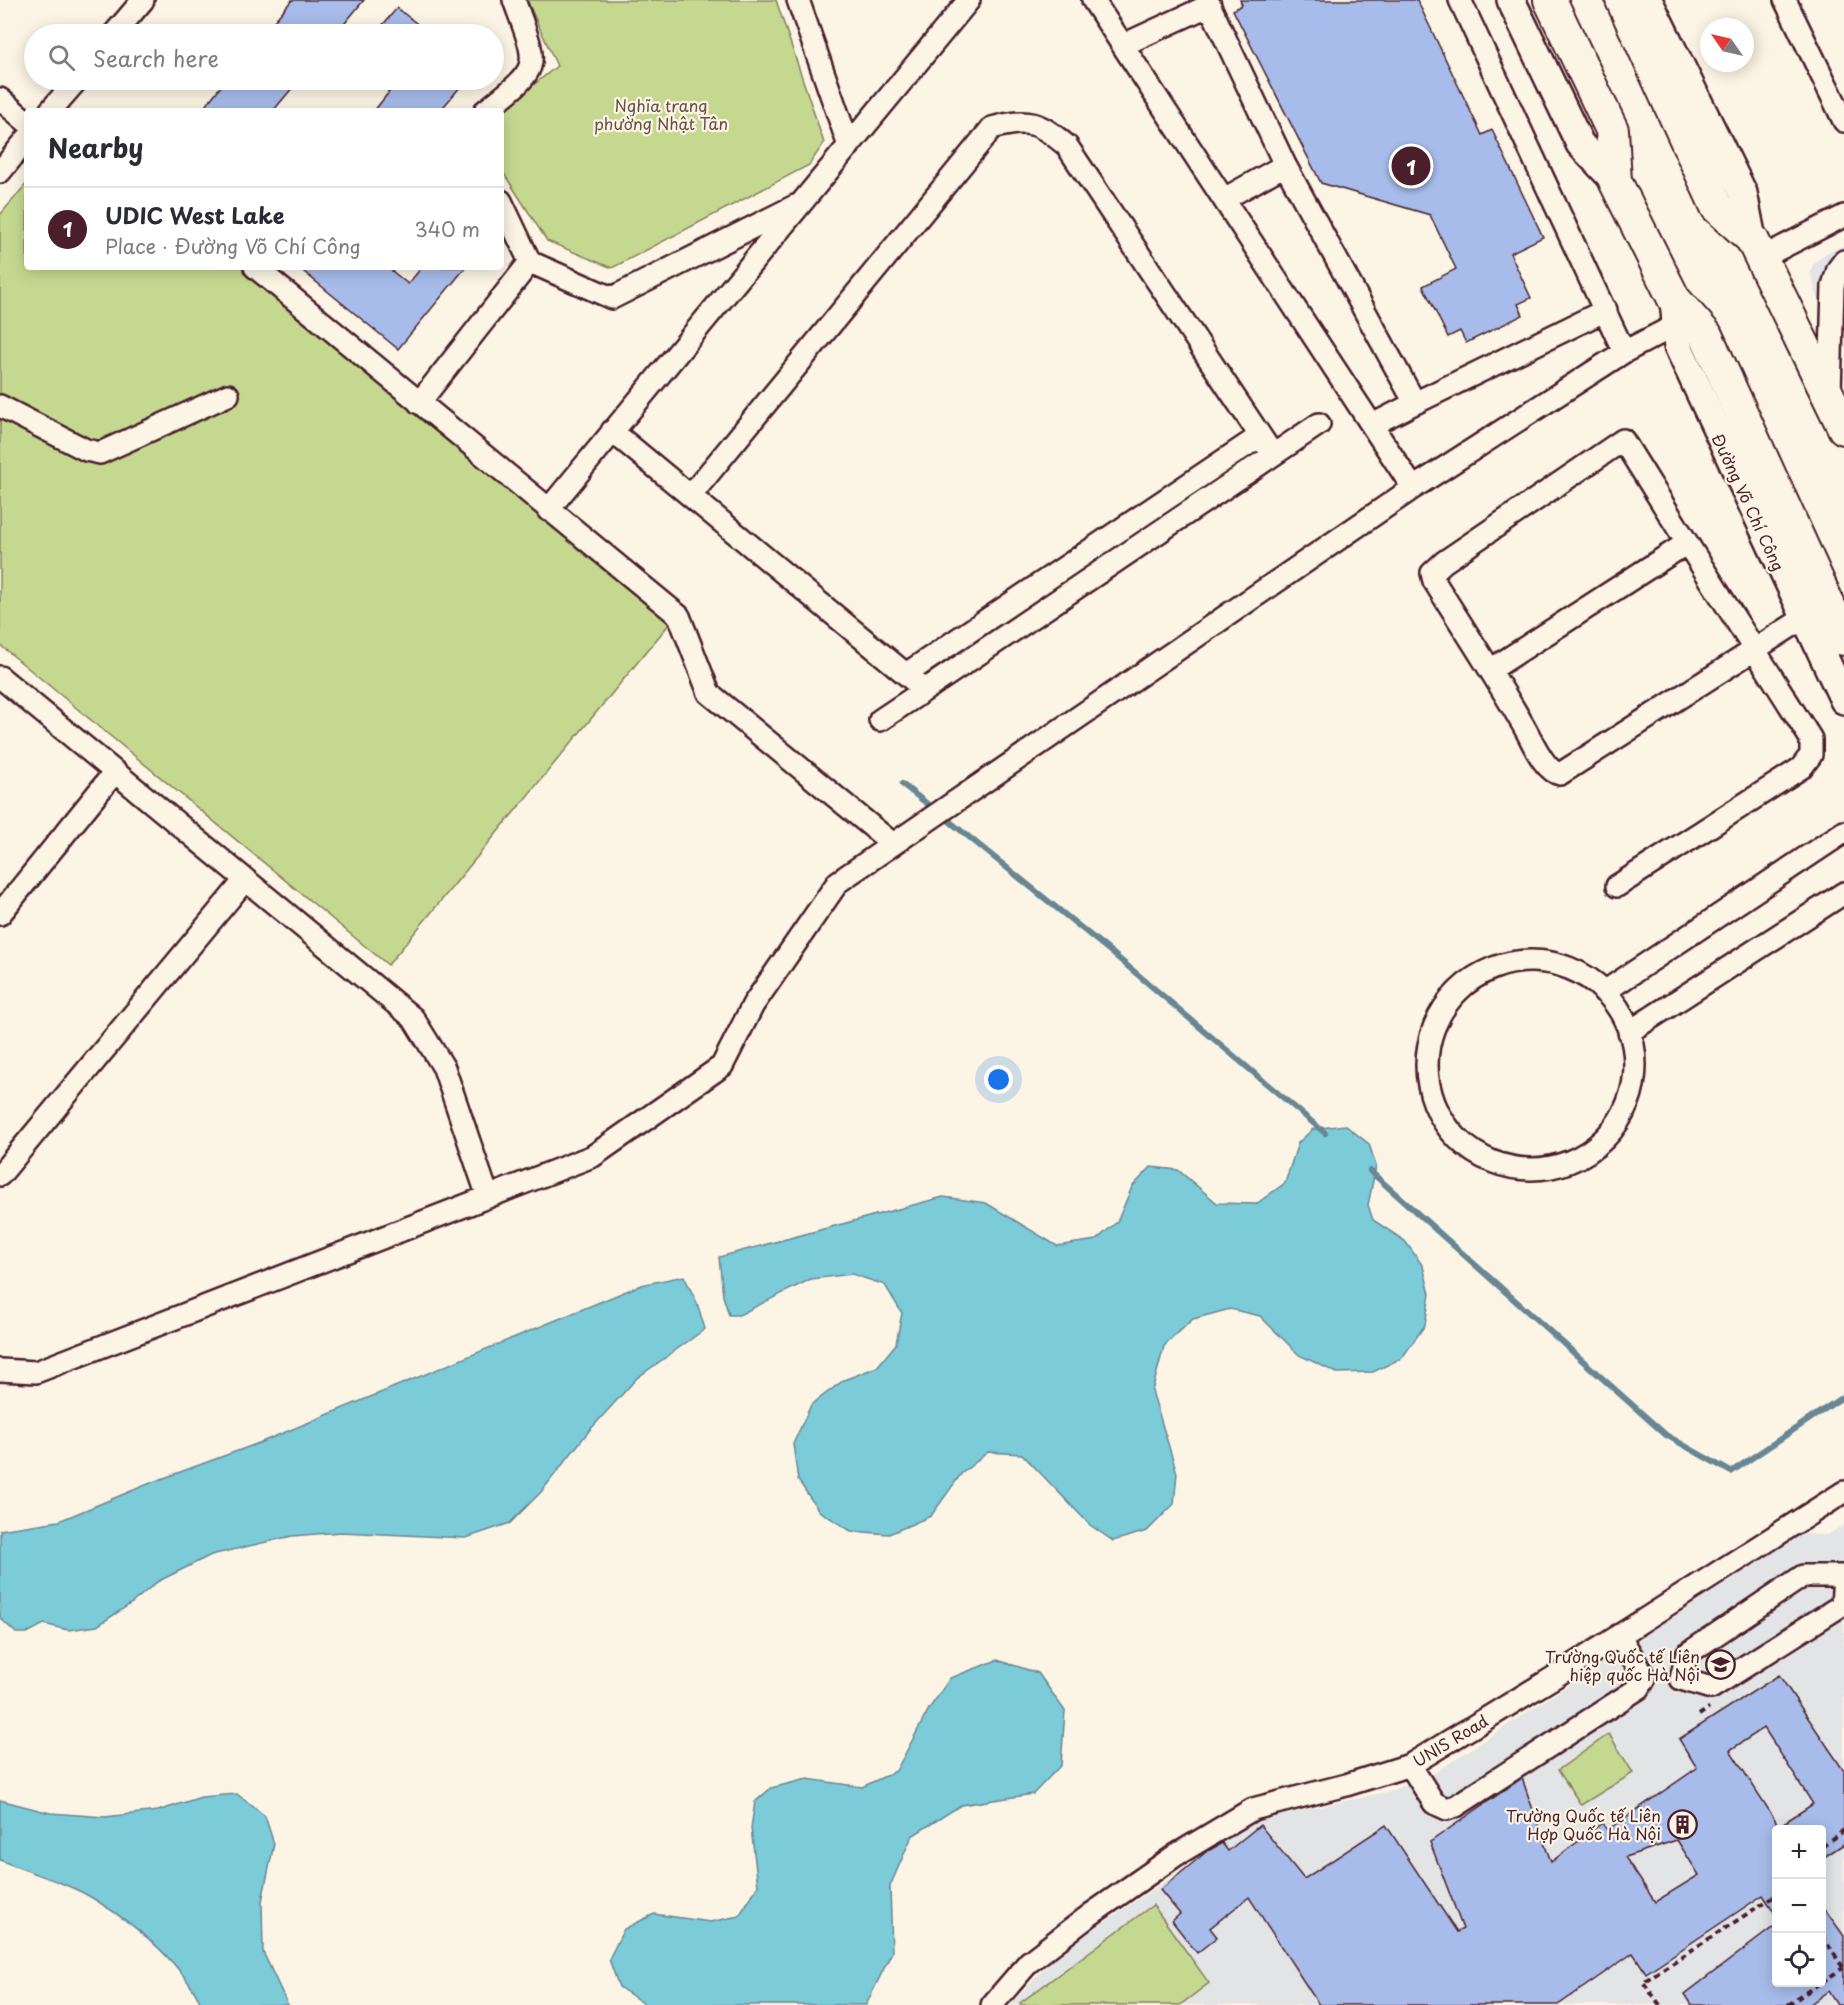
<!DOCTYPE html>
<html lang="en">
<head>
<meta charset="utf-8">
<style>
  body { margin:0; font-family:"Playpen Sans",sans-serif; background:#f7f7f7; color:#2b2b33 }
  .controls { position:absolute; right:18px; bottom:18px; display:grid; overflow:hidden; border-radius:6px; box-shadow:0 3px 15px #0003 }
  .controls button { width:54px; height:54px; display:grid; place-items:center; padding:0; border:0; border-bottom:2px solid #e1e1e2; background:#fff; color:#2b2b33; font:30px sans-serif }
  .compass { position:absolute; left:1700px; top:18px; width:54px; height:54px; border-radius:50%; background:#fff; box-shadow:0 3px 15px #0003; rotate:304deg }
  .you { position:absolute; left:999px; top:1080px; width:21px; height:21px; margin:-15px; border:4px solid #fff; border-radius:50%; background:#1a73e8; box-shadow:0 0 0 9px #1a73e833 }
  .badge { display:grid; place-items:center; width:39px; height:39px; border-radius:50%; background:#4a1f2b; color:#fff; font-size:20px; font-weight:700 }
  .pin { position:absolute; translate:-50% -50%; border:3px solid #fff; box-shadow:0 2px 6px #0006 }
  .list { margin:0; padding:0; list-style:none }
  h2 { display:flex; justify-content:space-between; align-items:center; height:78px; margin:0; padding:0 24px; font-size:26px }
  h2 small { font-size:20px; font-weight:400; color:#7c7c81 }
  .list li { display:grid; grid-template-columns:39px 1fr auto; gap:18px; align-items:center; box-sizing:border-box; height:84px; padding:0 24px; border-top:2px solid #e1e1e2 }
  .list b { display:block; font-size:22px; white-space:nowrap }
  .list p { margin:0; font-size:20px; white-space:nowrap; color:#7c7c81 }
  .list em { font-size:20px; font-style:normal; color:#7c7c81 }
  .icon { flex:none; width:33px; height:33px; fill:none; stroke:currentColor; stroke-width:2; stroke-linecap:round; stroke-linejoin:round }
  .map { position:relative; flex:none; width:1844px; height:2005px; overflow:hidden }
  .search { position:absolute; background:#fff; box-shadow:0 3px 15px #0003; left:24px; top:24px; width:480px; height:66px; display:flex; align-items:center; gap:15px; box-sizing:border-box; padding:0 21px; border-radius:33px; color:#7c7c81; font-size:22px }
  .panel { position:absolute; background:#fff; box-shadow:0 3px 15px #0003; left:24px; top:108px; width:480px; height:162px; border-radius:6px }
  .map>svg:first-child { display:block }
  .built { fill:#e2e4e6; fill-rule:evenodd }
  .green { fill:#c4d98f; stroke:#877c5d; stroke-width:1.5 }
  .water { fill:#7ccbd9; stroke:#688693; stroke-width:1.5 }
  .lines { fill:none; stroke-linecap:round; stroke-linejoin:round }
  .stream { stroke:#688693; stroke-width:6 }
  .building { fill:#a7bcea; stroke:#4a1f2b; stroke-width:1.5; fill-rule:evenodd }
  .minor-casing { stroke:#4a1f2b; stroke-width:26 }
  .major-casing { stroke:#4a1f2b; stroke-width:32 }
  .highway-casing { stroke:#4a1f2b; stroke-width:36 }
  .path { stroke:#4a1f2b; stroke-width:4; stroke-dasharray:6 4.5; stroke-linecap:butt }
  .minor { stroke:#fcf5e5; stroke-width:21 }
  .major { stroke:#fcf5e5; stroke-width:27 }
  .highway { stroke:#fcf5e5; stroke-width:32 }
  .labels { text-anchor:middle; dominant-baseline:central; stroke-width:4.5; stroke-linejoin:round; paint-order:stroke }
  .park-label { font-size:16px; fill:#684e44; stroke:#fcf5e5 }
  .street-label { font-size:16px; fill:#4a1f2b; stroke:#fcf5e5 }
  .poi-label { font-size:16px; fill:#4a1f2b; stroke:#fcf5e5; text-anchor:end }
</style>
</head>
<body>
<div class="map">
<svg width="1844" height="2005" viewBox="0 0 1844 2005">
  <rect width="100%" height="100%" fill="#fcf5e5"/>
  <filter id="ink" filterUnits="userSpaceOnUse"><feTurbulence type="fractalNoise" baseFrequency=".0167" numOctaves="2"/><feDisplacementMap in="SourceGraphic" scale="12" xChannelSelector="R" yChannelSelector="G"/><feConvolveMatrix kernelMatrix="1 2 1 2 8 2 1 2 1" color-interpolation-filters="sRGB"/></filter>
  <g filter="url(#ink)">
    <path class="built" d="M1844,245V353L1815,291L1811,273L1813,264L1826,253Z
      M1844,1525V2005H1010L1059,1953L1233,1835L1263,1819L1386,1792L1428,1777L1800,1534L1827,1535ZM1776,1830H1822V1982H1776Z"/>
    <path class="green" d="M527,0H776L824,143L809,165L612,268L547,241L501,169V111L557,66Z
      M27,183V267H246L670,623L388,965L0,645V215Z
      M1609,1734L1633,1773L1581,1805L1558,1770Z
      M1153,1905L1209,1983L1180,2005H1021L1020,2003Z"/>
    <path class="water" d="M1345,1125L1369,1144L1376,1166L1368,1205L1373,1220L1405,1241L1423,1266L1430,1294L1425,1325L1402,1358L1373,1372L1337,1373L1299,1355L1260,1316L1230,1309L1193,1319L1164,1346L1152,1391L1177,1473L1174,1504L1147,1531L1113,1541L1090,1525L1022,1454L988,1452L961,1474L931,1516L889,1534L851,1531L819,1511L798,1480L793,1444L811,1405L844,1380L877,1367L896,1344L902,1313L885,1285L852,1274L811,1279L739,1315H729L723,1296L719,1257L943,1197L986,1203L1057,1246L1096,1240L1117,1222L1132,1187L1151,1167L1178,1170L1217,1203L1256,1204L1285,1183L1298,1143L1313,1129Z
      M684,1276L697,1303L705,1329L637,1378L588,1432L541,1492L510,1523L466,1538L341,1532L292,1536L211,1555L157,1582L132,1603L97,1626L68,1630L44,1624L27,1633H16L0,1618V1530L59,1521L153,1482L259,1443L641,1285Z
      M997,1660L1038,1673L1065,1711L1061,1765L1033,1794L961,1805L912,1836L890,1886L892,1952L866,2005H646L619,1987L609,1959L624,1929L654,1914L710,1922L739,1916L758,1886L751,1828L755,1802L771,1788L807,1779L862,1787L896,1771L929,1709L950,1678Z
      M237,1794L265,1816L274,1844L262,1901L263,1952L288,2005H202C180,1961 136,1925 94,1899C66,1882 30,1873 0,1860V1800L50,1813L105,1817L158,1811L201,1797Z"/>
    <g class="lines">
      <path class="stream" d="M902,784L935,810
        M943,816L1111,952L1325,1133
        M1370,1171L1666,1435L1731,1472L1844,1396"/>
    </g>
    <path class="building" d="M292,0H364L336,34H263Z
      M1240,0H1417L1482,135L1492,130L1543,237L1510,253L1531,298L1518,304L1523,315L1466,343L1460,331L1448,337L1423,286L1456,269L1430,215L1321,183L1233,10L1242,5Z
      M397,8L430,34H375Z
      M226,80H299L273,111H201Z
      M374,80H466L440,111H374L389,92Z
      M298,267H387L408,284L422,267H466L398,349Z
      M1779,1675L1844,1771V1844L1821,1859V1830H1776V1915L1763,1895L1646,1973L1633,1953L1558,2005H1319L1249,1897L1210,1928L1217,1937L1197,1953L1172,1921L1180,1914L1160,1890L1206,1852L1222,1843L1228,1851L1260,1825L1304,1879L1386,1825L1457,1932L1463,1929L1430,1842L1522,1778L1551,1862L1602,1823L1607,1830L1697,1768L1679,1739ZM1764,1728L1813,1804L1776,1828V1821L1730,1750ZM1677,1840L1699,1875L1655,1902L1625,1857Z
      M1821,1904L1844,1936V2005H1837L1828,1991L1809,2005H1692L1685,1994L1776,1925V1983H1821Z"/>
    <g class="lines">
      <defs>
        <path id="minor" d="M798,0L849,146
          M1093,0L1413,488
          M1207,0L1285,165L1415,403L1606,310
          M1460,0L1624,352
          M1785,0L1844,121
          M114,34L143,0
          M1123,45L1210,5
          M0,99L27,122
          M50,111L77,80
          M485,111C543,65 539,69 514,0
          M0,172L27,139
          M1224,199L1285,165
          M501,201L530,262
          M1761,258L1844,216
          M255,267L679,616L709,693L893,844
          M1830,392L1833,286L1838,269L1844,261
          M419,403L530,262L612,298L795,206
          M0,406L86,450L100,453L228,395
          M1372,425L1415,403
          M612,431L925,690L880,720
          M691,495L992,128C1029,118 1039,122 1067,146L1273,455L1319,424
          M548,510L969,0
          M1492,669L1687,543
          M906,674L1260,436
          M0,677L413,1018L444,1068L488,1197
          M925,690L1273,455
          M1617,886L1801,768L1811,755V739C1748,640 1685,540 1623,440L1444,562L1432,573L1434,581C1465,631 1498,680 1527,732C1534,745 1545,771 1560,774L1804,618
          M0,914L114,773
          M1427 1065a104 104 0 1 1 208 0a104 104 0 1 1-208 0Z
          M1604,992L1844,832
          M1629,1032L1844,893
          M0,1175L245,880
          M0,1370L36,1372L593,1156L722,1066L753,1005L838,882L1413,488L1624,352L1676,325
          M1844,1576H1803L1687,1654L1681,1679L1711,1688L1842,1605L1844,1577
          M1410,1765L1434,1803L1447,1809L1456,1806L1639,1688L1645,1678L1619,1635
          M992,2005L1029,1962L1090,1915L1176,1855L1253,1809L1346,1785L1410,1765L1556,1676L1844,1492"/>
        <path id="major" d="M1511,0L1580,144L1615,181
          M1648,0L1743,193L1752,239
          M1674,299L1678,346L1844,700"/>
        <path id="highway" d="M1550,0L1612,130L1615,181L1674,299L1706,335L1844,639
          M1622,0L1717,207L1752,239L1844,428"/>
      </defs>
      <use href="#minor" class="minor-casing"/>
      <use href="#major" class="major-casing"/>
      <use href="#highway" class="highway-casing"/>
      <path class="path" d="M1699,1715L1709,1708
        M1822,1846L1844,1830
        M1822,1936L1844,1969
        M1822,1982L1843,1968
        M1660,2005L1643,1982L1776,1895
        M1788,2005L1821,1982"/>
      <use href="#minor" class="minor"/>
      <use href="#major" class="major"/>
      <use href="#highway" class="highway"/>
    </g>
  </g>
  <defs>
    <symbol id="school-ring" viewBox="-11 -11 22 22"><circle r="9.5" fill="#fcf5e5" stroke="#4a1f2b" stroke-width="1.5"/><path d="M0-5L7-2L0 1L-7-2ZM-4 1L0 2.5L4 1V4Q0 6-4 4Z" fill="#4a1f2b"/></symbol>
    <symbol id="building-ring" viewBox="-11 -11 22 22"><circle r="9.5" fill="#fcf5e5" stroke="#4a1f2b" stroke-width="1.5"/><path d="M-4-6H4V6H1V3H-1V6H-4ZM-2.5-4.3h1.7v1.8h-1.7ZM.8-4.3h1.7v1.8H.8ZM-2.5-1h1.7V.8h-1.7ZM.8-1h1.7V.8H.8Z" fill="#4a1f2b"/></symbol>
  </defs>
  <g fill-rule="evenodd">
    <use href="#school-ring" x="1704" y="1648" width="33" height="33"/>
    <use href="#building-ring" x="1666" y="1808" width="33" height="33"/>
  </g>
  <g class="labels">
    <g class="park-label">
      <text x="661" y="105">Nghĩa trang<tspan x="661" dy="18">phường Nhật Tân</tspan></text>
    </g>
    <g class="street-label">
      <text transform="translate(1749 502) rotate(65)">Đường Võ Chí Công</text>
      <text transform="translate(1450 1740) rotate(-31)">UNIS Road</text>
    </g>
    <g class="poi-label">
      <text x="1700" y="1656">Trường Quốc tế Liên<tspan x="1700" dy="18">hiệp quốc Hà Nội</tspan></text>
      <text x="1661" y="1815">Trường Quốc tế Liên<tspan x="1661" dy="18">Hợp Quốc Hà Nội</tspan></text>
    </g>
  </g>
</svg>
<div class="controls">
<button>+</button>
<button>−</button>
<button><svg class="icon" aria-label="locate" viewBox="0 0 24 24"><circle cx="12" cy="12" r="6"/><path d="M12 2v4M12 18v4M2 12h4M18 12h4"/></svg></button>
</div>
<svg class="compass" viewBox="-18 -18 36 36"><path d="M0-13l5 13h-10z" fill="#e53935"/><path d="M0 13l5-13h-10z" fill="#7c7c81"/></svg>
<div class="you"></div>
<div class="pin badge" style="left:1411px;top:166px">1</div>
<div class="search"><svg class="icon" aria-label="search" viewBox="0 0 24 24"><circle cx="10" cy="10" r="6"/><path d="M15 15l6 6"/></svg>Search here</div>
<section class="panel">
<h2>Nearby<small></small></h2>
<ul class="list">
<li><span class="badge">1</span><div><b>UDIC West Lake</b><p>Place · Đường Võ Chí Công</p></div><em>340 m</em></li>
</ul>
</section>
</div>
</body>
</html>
